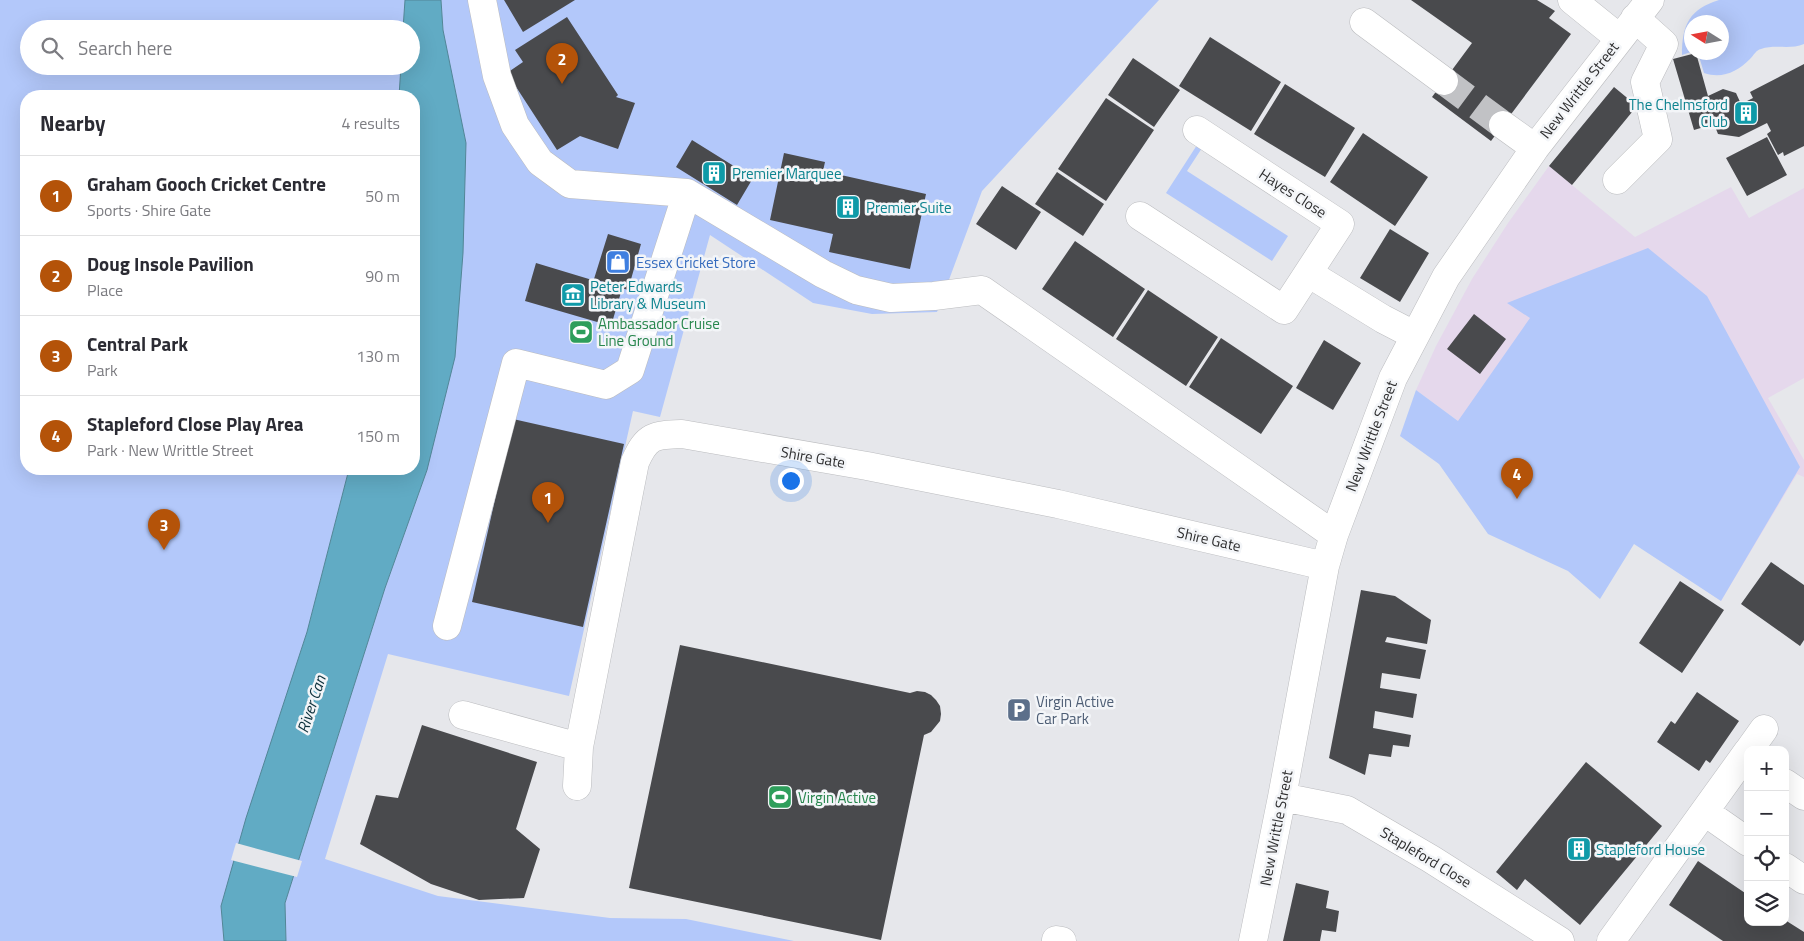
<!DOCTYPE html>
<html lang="en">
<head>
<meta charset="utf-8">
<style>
  body { margin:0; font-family:"Titillium Web",sans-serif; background:#f2f2f3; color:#2b2b33 }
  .controls { position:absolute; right:15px; bottom:15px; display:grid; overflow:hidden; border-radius:10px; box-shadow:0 5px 20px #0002 }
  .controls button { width:45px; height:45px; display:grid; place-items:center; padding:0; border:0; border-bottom:1px solid #e1e1e2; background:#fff; color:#2b2b33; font:25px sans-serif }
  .compass { position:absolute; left:1684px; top:15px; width:45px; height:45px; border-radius:50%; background:#fff; box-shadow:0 5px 20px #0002; rotate:281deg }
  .you { position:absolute; left:790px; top:480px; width:18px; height:18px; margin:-12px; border:4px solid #fff; border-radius:50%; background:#1a73e8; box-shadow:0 0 0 8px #1a73e833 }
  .badge { display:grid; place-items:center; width:32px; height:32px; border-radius:50%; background:#b45309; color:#fff; font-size:16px; font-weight:700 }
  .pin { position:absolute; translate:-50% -41px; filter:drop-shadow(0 1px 2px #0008) }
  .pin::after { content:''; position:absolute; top:26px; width:18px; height:15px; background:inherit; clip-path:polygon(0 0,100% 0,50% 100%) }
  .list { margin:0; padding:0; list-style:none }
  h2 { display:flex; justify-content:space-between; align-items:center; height:65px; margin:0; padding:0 20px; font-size:21px }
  h2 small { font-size:16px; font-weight:400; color:#7c7c81 }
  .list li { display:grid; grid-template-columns:32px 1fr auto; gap:15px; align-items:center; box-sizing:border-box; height:80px; padding:0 20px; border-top:1px solid #e1e1e2 }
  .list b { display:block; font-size:19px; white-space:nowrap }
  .list p { margin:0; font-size:16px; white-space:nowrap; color:#7c7c81 }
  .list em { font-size:16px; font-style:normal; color:#7c7c81 }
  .icon { flex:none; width:28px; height:28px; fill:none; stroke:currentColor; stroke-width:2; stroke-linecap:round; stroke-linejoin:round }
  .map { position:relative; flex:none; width:1804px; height:941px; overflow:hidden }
  .search { position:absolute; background:#fff; box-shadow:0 5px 20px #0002; left:20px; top:20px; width:400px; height:55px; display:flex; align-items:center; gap:12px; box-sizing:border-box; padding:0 18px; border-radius:28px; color:#7c7c81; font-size:19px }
  .panel { position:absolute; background:#fff; box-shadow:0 5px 20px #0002; left:20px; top:90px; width:400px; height:385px; border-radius:20px }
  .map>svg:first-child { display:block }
  .education { fill:#e5d8ec }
  .green { fill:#b3c8fa }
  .water { fill:#61abc4; stroke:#528697 }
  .pier { fill:#e6e7eb }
  .building { fill:#494a4d }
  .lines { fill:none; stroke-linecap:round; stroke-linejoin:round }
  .minor-tunnel { stroke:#c1c2c5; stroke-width:28; stroke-dasharray:28 14; stroke-linecap:butt }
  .minor-casing { stroke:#bbbcbf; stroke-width:29 }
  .minor { stroke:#fff; stroke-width:28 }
  .labels { text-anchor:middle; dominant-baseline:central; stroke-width:5; stroke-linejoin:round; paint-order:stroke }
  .street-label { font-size:15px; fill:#2e2e2f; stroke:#f3f5f8 }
  .culture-label { font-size:15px; fill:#0d838f; stroke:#f3f5f8; text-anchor:start }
  .shop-label { font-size:15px; fill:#366cbe; stroke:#f3f5f8; text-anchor:start }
  .leisure-label { font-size:15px; fill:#27864d; stroke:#f3f5f8; text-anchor:start }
  .service-label { font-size:15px; fill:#4e5e75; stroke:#f3f5f8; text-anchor:start }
  .water-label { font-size:16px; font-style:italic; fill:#0e323d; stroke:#f3f5f8 }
</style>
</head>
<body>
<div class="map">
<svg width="1804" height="941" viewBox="0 0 1804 941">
  <rect width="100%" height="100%" fill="#e6e7eb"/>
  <path class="education" d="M1549,166L1635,237L1731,187L1749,218L1804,188V378L1768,398L1804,460V477L1797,474L1721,601L1458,421L1416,390L1436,346L1472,279L1508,223Z"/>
  <path class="green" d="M0,0H405L403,29H29V66H401L399,96H26V469H349L307,632L221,906L224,941H0Z
    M441,0H1159L982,191L937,312L872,314L813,303L710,235L660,417L633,411L569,696L388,654L325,859L438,896L610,918L686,919L794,941H286L285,903L385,588L427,470L443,30Z
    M1719,0H1804V44C1790,50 1775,44 1761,49C1756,50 1754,55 1750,59C1737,72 1722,79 1704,73L1698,53L1722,52V22H1692L1691,52L1682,55C1682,24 1690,9 1719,0Z
    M1197,145L1202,148L1187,171L1288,236L1272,261L1166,193Z
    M1648,248L1707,296L1800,467L1721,601L1634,544L1600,599L1568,571L1488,534L1439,464L1400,436L1416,390L1458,421L1530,318L1507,303Z"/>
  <path class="water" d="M405,0H441L443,30L466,143L463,253L455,357L427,470L385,588L285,903L286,941H224L221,906L246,818L307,632L349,469H414V96H399L401,66H411V29H403Z"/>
  <path class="pier" d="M236,843L302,861L297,877L231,860Z"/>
  <path class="building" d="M504,0H575L523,32Z
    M1411,0H1537L1555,11L1549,18L1571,34L1491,141L1432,97L1472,43Z
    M567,17L618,95L616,97L635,103L618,149L580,136L557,150L507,73L523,62L515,50Z
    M1210,37L1281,82L1251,131L1179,86Z
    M1696,53L1708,96L1723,89L1736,93L1741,104L1753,98L1750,92L1804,64V146L1784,156L1783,152L1778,155L1767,134L1771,131L1767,123L1739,137L1718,134L1714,124L1694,130L1673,59Z
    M1133,58L1180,90L1154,127L1108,95Z
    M1285,84L1355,128L1325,177L1254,134Z
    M1614,87L1637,106L1572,185L1549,166Z
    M1106,98L1154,130L1106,201L1058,169Z
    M1363,133L1428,177L1395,226L1330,182Z
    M1767,137L1787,175L1747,196L1726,158Z
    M692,140L753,178L737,205L676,167Z
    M784,153L825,162L823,171L926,194L910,269L829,252L833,234L770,220Z
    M1057,172L1104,204L1083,236L1035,204Z
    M1002,186L1041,212L1016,250L976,224Z
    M1390,229L1429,253L1400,302L1360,278Z
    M608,234L641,244L628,290L594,279Z
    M1075,241L1145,289L1113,337L1042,289Z
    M536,263L622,289L611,326L525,301Z
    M1148,290L1218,337L1186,386L1116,339Z
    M1474,314L1506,339L1480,374L1447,349Z
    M1221,338L1293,386L1261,434L1189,387Z
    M1324,340L1361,363L1333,410L1296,388Z
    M513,419L624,444L583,627L472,602Z
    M1771,562L1804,585V640L1800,646L1741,604Z
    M1680,581L1724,610L1682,673L1639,643Z
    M1361,590L1395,596L1431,620L1427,644L1387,637L1385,642L1426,650L1420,679L1382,673L1380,688L1417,694L1413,718L1375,711L1373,728L1411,735L1409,747L1393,745L1391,757L1369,754L1365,775L1329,758Z
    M680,645L910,693L917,691L925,692L931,695L936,700L940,706L941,714L940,721L931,732L924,735L881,940L629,888Z
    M1697,692L1739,721L1710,763L1706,760L1699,771L1657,742L1671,721L1675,724Z
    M422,725L537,762L516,829L540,849L524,898L479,900L431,884L360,844L376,795L398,798Z
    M1586,762L1662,826L1580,925L1525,879L1517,890L1496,872Z
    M1698,861L1748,895V922H1785V920L1804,932V941H1723L1669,905Z
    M1296,883L1329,891L1326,908L1339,911L1336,932L1322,930L1320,941H1283Z"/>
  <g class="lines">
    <path class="minor-tunnel" d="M1444,81L1503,125"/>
    <defs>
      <path id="minor" d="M482,0L497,76L515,125L540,162L570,184L687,193
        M1572,0L1619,38
        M1364,22L1444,81
        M1503,125L1535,148
        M1617,180L1658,139L1645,82L1664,44L1635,18
        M1140,216L1284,310L1340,224L1197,130
        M1308,273L1383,319L1414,335
        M447,626L516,363L606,385L630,370L687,193L823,274L856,290L891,298L934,296L982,290L1334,535
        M463,715L579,747
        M1749,750L1764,729
        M1785,783L1804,796
        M577,786L579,747L635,462C647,435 654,435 682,434L867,466L1058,504L1325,566
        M1282,797L1347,810L1431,859L1560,941
        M1705,812L1748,842
        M1785,867L1804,880
        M1056,940L1062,941
        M1253,941L1282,797L1325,566L1334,535L1393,378L1446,277L1535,148L1650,0
        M1611,941L1748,751"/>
    </defs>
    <use href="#minor" class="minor-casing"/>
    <use href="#minor" class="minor"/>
  </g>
  <defs>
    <symbol id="building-square" viewBox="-11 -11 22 22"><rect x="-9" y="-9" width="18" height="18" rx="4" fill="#0f9aa8" stroke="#f3f5f8"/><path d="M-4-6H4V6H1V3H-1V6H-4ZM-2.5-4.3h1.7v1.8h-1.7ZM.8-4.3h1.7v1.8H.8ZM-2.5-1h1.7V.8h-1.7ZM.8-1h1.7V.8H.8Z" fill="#fff"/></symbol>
    <symbol id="shop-square" viewBox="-11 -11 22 22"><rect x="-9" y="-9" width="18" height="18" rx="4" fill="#3f7fe0" stroke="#f3f5f8"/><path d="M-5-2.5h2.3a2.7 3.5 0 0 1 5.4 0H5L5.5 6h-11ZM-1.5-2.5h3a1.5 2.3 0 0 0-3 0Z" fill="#fff"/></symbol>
    <symbol id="museum-square" viewBox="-11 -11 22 22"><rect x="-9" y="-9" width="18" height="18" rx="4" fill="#0f9aa8" stroke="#f3f5f8"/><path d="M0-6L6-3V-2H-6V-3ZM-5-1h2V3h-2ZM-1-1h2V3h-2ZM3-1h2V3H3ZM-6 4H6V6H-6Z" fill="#fff"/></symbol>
    <symbol id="stadium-square" viewBox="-11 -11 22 22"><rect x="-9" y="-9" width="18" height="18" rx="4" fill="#2e9e5b" stroke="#f3f5f8"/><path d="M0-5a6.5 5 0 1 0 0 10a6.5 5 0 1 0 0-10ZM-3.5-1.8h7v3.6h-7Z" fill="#fff"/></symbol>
    <symbol id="parking-square" viewBox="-11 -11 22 22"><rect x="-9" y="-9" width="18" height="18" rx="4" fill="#5c6f8a" stroke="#f3f5f8"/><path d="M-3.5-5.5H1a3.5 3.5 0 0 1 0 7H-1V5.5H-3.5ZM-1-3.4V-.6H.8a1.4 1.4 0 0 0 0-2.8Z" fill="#fff"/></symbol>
  </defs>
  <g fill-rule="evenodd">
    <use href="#building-square" x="1732" y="99" width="28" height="28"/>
    <use href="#building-square" x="700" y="159" width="28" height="28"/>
    <use href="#building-square" x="834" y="193" width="28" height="28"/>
    <use href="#shop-square" x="604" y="248" width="28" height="28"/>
    <use href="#museum-square" x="559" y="281" width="28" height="28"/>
    <use href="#stadium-square" x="567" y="318" width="28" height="28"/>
    <use href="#parking-square" x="1005" y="696" width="28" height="28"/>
    <use href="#stadium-square" x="766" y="783" width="28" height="28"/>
    <use href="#building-square" x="1565" y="835" width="28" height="28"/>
  </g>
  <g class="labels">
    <g class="street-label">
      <text transform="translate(1579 90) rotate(-52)">New Writtle Street</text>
      <text transform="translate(1293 193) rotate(33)">Hayes Close</text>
      <text transform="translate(1371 436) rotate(-69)">New Writtle Street</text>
      <text transform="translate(813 457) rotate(10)">Shire Gate</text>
      <text transform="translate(1209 539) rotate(13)">Shire Gate</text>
      <text transform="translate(1276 828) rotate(-79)">New Writtle Street</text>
      <text transform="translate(1426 857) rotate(31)">Stapleford Close</text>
    </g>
    <g class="culture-label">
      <text x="1728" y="104" text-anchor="end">The Chelmsford<tspan x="1728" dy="17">Club</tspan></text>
      <text x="732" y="173">Premier Marquee</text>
      <text x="866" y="207">Premier Suite</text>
      <text x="590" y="286">Peter Edwards<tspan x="590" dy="17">Library &amp; Museum</tspan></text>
      <text x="1596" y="849">Stapleford House</text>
    </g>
    <g class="shop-label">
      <text x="636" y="262">Essex Cricket Store</text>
    </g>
    <g class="leisure-label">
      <text x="598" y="323">Ambassador Cruise<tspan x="598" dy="17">Line Ground</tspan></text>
      <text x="798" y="797">Virgin Active</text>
    </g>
    <g class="service-label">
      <text x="1036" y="701">Virgin Active<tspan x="1036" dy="17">Car Park</tspan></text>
    </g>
    <g class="water-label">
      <text transform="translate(311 704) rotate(-72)">River Can</text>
    </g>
  </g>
</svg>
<div class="controls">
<button>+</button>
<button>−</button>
<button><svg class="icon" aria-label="locate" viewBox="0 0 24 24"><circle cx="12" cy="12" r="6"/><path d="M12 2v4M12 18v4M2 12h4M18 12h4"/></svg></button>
<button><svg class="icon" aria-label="layers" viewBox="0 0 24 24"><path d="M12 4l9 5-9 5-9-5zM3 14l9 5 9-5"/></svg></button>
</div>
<svg class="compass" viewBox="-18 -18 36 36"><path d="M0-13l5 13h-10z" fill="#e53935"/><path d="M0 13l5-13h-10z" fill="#7c7c81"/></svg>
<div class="you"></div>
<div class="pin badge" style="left:548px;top:523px">1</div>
<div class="pin badge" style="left:562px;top:84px">2</div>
<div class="pin badge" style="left:164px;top:550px">3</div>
<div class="pin badge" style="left:1517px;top:499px">4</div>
<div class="search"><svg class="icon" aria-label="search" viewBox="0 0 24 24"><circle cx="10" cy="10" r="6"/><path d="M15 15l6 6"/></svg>Search here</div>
<section class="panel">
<h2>Nearby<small>4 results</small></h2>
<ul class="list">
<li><span class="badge">1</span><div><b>Graham Gooch Cricket Centre</b><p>Sports · Shire Gate</p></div><em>50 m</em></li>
<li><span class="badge">2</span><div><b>Doug Insole Pavilion</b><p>Place</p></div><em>90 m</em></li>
<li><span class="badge">3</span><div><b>Central Park</b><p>Park</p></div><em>130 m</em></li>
<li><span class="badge">4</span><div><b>Stapleford Close Play Area</b><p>Park · New Writtle Street</p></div><em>150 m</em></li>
</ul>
</section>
</div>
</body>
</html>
